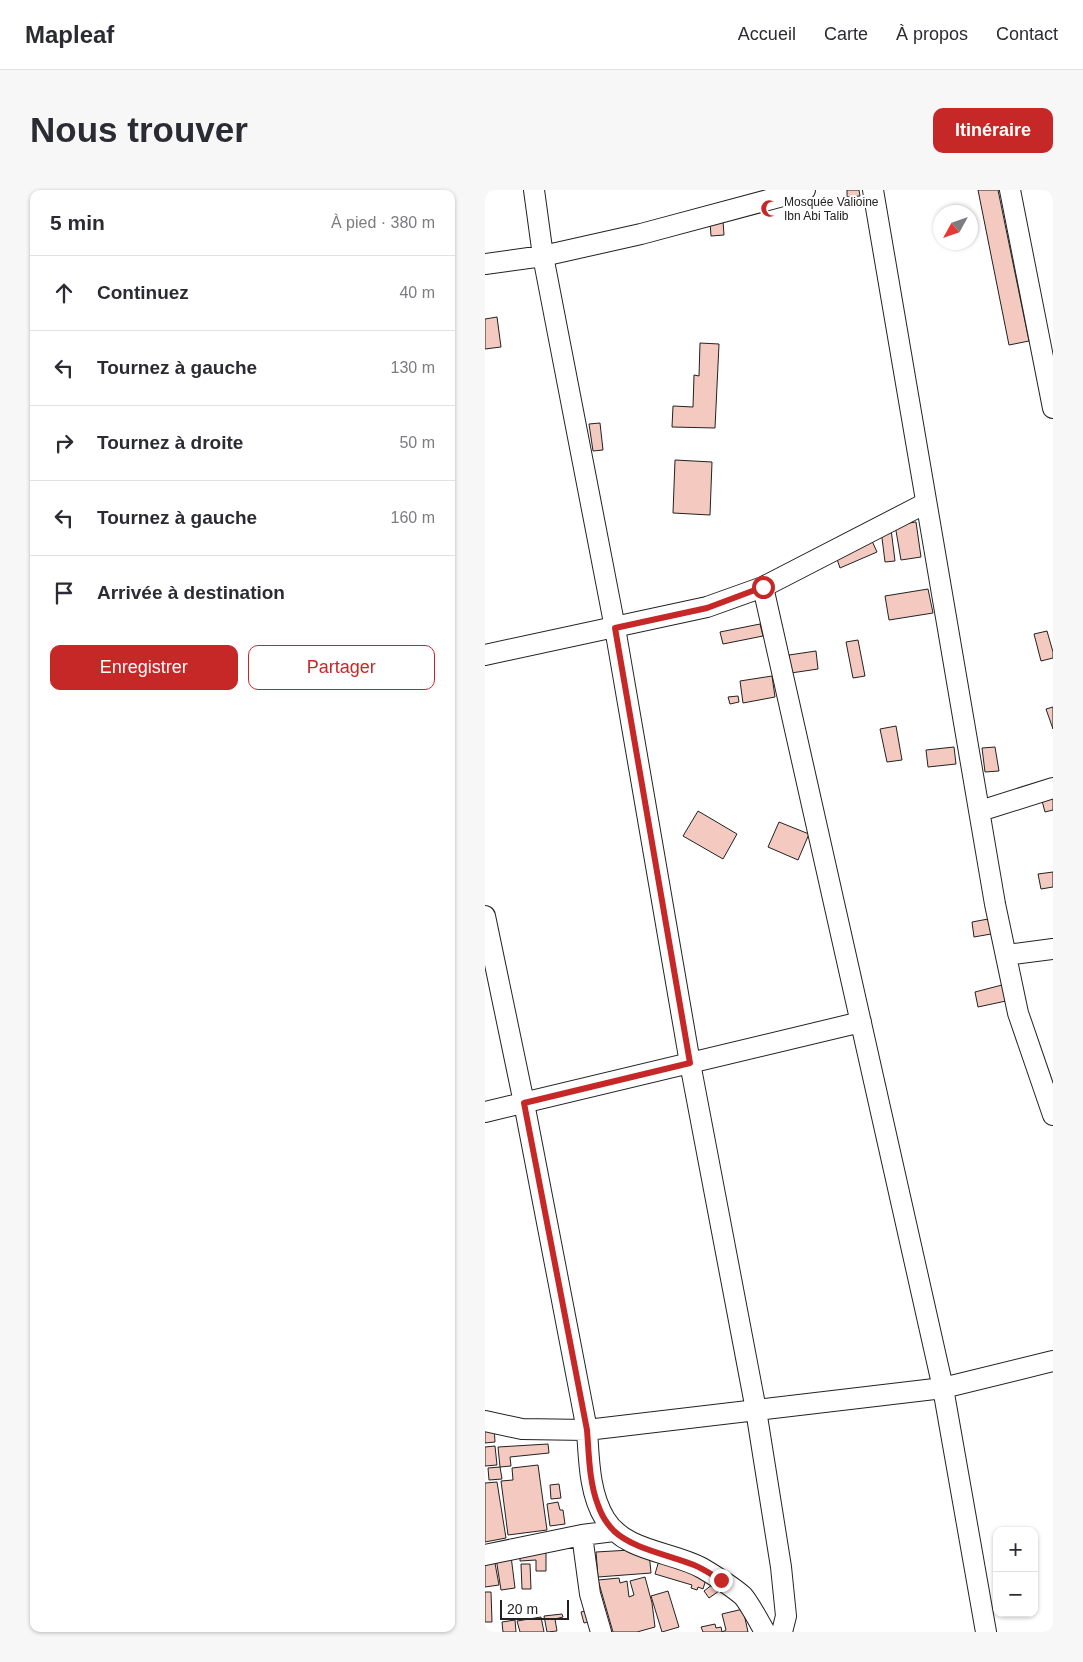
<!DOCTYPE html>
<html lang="fr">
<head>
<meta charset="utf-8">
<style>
  body { margin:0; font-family:Helvetica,sans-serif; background:#f7f7f7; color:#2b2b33 }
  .controls { position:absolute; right:15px; bottom:15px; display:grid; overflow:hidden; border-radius:10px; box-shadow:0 1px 4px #0004 }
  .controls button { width:45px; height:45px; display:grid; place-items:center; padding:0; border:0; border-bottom:1px solid #e1e1e2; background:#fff; color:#2b2b33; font:25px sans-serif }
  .compass { position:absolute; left:448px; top:15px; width:45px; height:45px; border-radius:50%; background:#fff; box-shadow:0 1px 4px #0004; rotate:230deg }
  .scale { position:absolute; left:15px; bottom:12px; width:69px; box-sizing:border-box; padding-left:5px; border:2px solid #222; border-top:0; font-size:14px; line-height:18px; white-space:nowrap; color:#222; -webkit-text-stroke:4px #fff; paint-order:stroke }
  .stop { position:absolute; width:15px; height:15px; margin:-11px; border:4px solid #c62828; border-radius:50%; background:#fff }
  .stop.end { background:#c62828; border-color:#fff; box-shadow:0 1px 5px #0008 }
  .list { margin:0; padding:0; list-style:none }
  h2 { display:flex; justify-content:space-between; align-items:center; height:65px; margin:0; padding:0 20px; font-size:21px }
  h2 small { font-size:16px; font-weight:400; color:#7c7c81 }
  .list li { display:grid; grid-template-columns:32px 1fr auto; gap:15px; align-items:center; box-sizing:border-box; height:75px; padding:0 20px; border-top:1px solid #e1e1e2 }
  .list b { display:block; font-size:19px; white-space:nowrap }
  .list em { font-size:16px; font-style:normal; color:#7c7c81 }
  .actions { display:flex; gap:10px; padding:15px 20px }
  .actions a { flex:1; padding:11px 0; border:1px solid #c62828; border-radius:10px; text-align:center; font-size:18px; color:#c62828 }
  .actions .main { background:#c62828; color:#fff }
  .icon { flex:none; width:28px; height:28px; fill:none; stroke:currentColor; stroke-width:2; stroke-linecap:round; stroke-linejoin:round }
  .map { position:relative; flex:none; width:568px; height:1442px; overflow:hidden; border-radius:10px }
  header { display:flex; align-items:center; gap:30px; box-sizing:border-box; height:70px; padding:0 25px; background:#fff; border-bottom:1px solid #e1e1e2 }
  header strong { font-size:24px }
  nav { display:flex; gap:28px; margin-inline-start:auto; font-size:18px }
  .intro { display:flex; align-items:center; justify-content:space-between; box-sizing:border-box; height:120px; padding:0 30px }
  h1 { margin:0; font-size:35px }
  .button { padding:12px 22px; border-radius:10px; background:#c62828; color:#fff; font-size:18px; font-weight:700 }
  main { display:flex; gap:30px; padding:0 30px }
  aside { flex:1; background:#fff; border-radius:10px; box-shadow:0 1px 4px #0004 }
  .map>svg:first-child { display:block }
  .building { fill:#f3c9c0; stroke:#222 }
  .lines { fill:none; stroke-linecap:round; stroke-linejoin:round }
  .street-casing { stroke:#222; stroke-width:22 }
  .street { stroke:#fff; stroke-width:20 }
  .route { stroke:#c62828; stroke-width:6 }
  .labels { text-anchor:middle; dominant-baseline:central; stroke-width:4; stroke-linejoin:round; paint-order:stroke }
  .poi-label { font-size:12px; fill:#222; stroke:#fff; text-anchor:start }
</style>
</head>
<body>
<header>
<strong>Mapleaf</strong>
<nav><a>Accueil</a><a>Carte</a><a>À propos</a><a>Contact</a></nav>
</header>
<div class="intro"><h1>Nous trouver</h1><a class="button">Itinéraire</a></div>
<main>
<aside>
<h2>5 min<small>À pied · 380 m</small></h2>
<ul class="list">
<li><svg class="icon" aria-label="ahead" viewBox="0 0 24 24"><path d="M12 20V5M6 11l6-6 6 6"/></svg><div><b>Continuez</b></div><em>40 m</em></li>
<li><svg class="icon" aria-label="left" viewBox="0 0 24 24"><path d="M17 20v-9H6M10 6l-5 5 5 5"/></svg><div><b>Tournez à gauche</b></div><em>130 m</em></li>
<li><svg class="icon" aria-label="right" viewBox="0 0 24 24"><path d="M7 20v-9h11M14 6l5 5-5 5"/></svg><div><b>Tournez à droite</b></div><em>50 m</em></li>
<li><svg class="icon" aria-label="left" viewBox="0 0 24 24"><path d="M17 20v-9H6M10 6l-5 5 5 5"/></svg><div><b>Tournez à gauche</b></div><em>160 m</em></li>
<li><svg class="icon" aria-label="arrive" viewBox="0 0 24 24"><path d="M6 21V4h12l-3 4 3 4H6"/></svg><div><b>Arrivée à destination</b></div></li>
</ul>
<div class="actions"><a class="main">Enregistrer</a><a>Partager</a></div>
</aside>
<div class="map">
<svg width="568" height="1442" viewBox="0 0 568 1442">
  <rect width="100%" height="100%" fill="#fff"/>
  <path class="building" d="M362,0H374L375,6L362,7Z
    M493,0H513L544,151L524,155Z
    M238,31L239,45L226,46L225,32Z
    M12,127L16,157L0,159V129Z
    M215,153L234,154L230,238L187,237L188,216L208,217L209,185L214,186Z
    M115,233L118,260L108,261L104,234Z
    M190,270L227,272L225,325L188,323Z
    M431,332L436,367L416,370L410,335Z
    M406,339L410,371L400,372L396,340Z
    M387,351L392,362L355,378L351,366Z
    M443,399L448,423L404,430L400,406Z
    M275,434L278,446L238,454L235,442Z
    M562,441L568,462V468L556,471L549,444Z
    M373,450L380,486L368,488L361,452Z
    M331,461L333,479L306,483L304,465Z
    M287,486L290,507L258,513L255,491Z
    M253,506L254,512L245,514L243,507Z
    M568,517V539L561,519Z
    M411,536L417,570L402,572L395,539Z
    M469,557L471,574L443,577L441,560Z
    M510,557L514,581L500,582L497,558Z
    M568,604V620L560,622L556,607Z
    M213,621L252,644L238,669L198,646Z
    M294,632L324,644L313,670L283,657Z
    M568,682V697L556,699L553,684Z
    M503,729L506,744L489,747L487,732Z
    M517,795L521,811L493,817L490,802Z
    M9,1236L10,1252L0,1253V1237Z
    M63,1254L64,1263L25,1267L26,1276L15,1277L13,1257Z
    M10,1256L12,1275L0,1276V1257Z
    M53,1275L62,1340L23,1345L16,1291L28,1290L27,1278Z
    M15,1277L17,1289L4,1290L3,1278Z
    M12,1292L21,1348L0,1352V1293Z
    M74,1294L76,1308L66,1309L65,1295Z
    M73,1312L75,1320H78L80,1334L65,1336L62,1314Z
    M145,1360V1363L164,1362L166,1383L113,1387L111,1362Z
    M61,1362V1381H51V1370L35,1371V1363Z
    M26,1366L30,1398L16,1400L11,1368Z
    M175,1367L222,1386L218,1399L213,1397L212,1400L206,1398L207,1395L170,1384Z
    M9,1368L14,1395L0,1397V1369Z
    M36,1374H45L46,1399H37Z
    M160,1387L167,1413L170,1437L152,1442H128L113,1390L134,1388L135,1393L142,1391L144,1407L149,1405L145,1391Z
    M228,1394L234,1401L224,1408L219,1401Z
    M183,1401L194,1437L177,1442L166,1406Z
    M0,1402H6L7,1432H0Z
    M109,1419L111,1430L99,1433L96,1422Z
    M258,1419L263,1442H237L241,1440L237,1424Z
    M77,1424L78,1427L70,1429L72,1441L62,1442L59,1426Z
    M56,1427L59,1442H35L32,1431Z
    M30,1430L31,1442H18L17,1432Z
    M230,1434L231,1438L236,1437L237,1442H218L216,1437Z"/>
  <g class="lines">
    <defs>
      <path id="street" d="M49,0L58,66L130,438L205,873L271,1220L296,1377L301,1426L297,1442
        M388,0L510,714L533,823L568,925
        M525,0L568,218
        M0,74L58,66L156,44L320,0
        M278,397L458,1198L501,1442
        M0,465L222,417L278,397L441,313
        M495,621L568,598
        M0,726L39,913L102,1240C104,1269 104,1303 120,1329C140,1362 186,1361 217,1378C227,1384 249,1398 258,1406C265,1414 274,1432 280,1442
        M521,765L568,759
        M0,922L376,832
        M0,1231L37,1239L102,1240L458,1198L568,1171
        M97,1345L105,1404L116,1442
        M0,1365L97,1345L129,1341"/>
    </defs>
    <use href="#street" class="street-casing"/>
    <use href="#street" class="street"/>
  </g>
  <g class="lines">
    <path class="route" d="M236,1390C227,1385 219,1379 209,1375C185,1365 148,1359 129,1341C122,1334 116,1324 113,1315C104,1292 104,1264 102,1240L39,913L205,873L130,438L222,418L278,397"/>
  </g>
  <defs>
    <symbol id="mosque-bare" viewBox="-9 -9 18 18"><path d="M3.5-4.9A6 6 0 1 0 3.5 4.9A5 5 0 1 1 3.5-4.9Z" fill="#c62828" stroke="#fff" stroke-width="2.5" paint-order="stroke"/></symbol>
  </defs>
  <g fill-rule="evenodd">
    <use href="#mosque-bare" x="272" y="6" width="25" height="25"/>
  </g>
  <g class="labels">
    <g class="poi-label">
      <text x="299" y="12">Mosquée Valioine<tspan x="299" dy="14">Ibn Abi Talib</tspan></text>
    </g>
  </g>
</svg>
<div class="controls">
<button>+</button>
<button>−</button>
</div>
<svg class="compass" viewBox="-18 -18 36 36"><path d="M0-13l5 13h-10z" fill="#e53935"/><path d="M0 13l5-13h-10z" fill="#7c7c81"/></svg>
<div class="scale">20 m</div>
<div class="stop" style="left:278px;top:397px"></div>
<div class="stop end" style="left:236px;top:1390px"></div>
</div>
</main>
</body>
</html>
